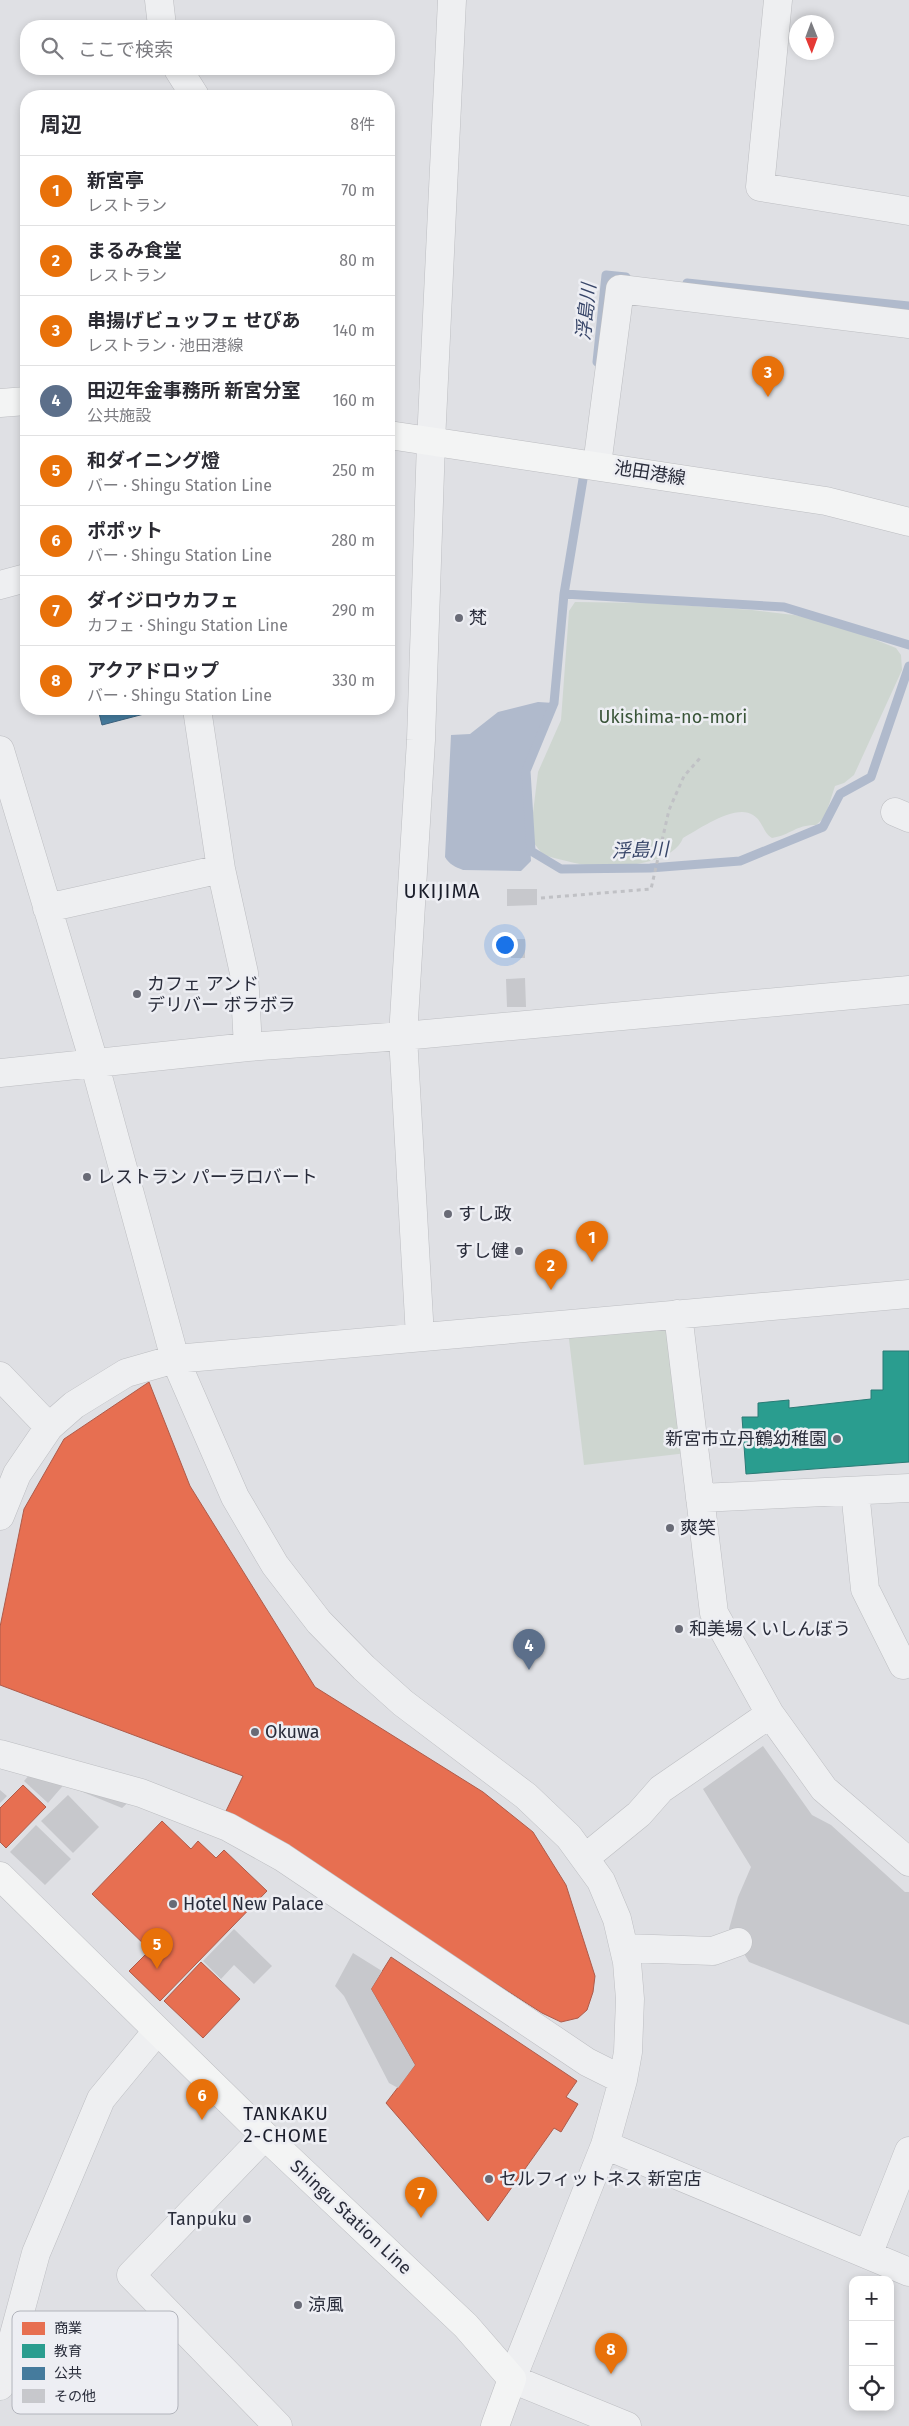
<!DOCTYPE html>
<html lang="ja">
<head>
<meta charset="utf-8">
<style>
  body { margin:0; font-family:"Fira Sans","Noto Sans JP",sans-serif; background:#f7f7f7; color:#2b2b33 }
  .controls { position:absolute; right:15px; bottom:15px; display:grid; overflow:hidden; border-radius:10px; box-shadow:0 2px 8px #0003 }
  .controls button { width:45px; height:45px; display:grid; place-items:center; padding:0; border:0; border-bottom:1px solid #e1e1e2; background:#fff; color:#2b2b33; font:25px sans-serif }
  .compass { position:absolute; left:789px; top:15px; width:45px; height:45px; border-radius:50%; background:#fff; box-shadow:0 2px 8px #0003; rotate:179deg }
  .you { position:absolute; left:504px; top:944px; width:18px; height:18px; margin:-12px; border:4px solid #fff; border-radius:50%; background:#1a73e8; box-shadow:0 0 0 8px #1a73e833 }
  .badge { display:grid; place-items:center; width:32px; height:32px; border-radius:50%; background:#696b76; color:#fff; font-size:16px; font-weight:700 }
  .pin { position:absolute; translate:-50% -41px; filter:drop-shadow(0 1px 2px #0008) }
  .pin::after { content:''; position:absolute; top:26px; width:18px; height:15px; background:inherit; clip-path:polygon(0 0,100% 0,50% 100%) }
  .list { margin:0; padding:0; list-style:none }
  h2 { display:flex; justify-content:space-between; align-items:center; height:65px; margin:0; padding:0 20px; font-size:21px }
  h2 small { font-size:16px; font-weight:400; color:#7c7c81 }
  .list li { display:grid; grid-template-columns:32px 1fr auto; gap:15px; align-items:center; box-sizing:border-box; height:70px; padding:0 20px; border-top:1px solid #e1e1e2 }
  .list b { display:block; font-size:19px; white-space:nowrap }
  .list p { margin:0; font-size:16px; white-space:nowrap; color:#7c7c81 }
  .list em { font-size:16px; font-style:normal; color:#7c7c81 }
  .icon { flex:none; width:28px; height:28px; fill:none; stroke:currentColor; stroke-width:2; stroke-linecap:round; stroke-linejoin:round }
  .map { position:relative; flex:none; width:909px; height:2426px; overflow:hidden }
  .search { position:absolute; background:#fff; box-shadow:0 2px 8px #0003; left:20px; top:20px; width:375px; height:55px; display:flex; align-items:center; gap:12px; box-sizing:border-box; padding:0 18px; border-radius:20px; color:#7c7c81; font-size:19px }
  .panel { position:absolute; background:#fff; box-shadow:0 2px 8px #0003; left:20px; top:90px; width:375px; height:625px; border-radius:20px }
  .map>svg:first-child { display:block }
  .green { fill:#ced6d0 }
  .water { fill:#b0bacc }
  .shops { fill:#e76f51; stroke:#ae5b4a }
  .schools { fill:#2a9d8f; stroke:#2a7b76 }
  .public { fill:#457b9d; stroke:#3d637f }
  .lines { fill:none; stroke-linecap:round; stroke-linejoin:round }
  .stream { stroke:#b0bacc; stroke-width:9 }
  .building { fill:#c7c8cc }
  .minor-casing { stroke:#bdbec2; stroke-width:29 }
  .major-casing { stroke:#bcbdc1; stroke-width:29 }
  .path { stroke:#c0c1c5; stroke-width:3; stroke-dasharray:4 4; stroke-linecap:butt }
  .minor { stroke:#eeeff1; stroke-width:28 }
  .major { stroke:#f3f4f4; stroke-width:28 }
  .poi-dot { fill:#696b76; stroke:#edeef3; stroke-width:2 }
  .labels { text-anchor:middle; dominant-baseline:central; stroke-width:5; stroke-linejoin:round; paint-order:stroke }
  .street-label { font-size:18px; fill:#292c3a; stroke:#edeef3 }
  .poi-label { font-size:18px; fill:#292c3a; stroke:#edeef3; text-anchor:start }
  .park-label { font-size:18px; fill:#395438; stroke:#edeef3 }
  .water-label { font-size:19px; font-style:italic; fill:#384669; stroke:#edeef3 }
  .neighbourhood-label { font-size:19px; letter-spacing:1px; fill:#1b1e2b; stroke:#edeef3 }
  .quarter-label { font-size:20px; letter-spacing:1px; fill:#1b1e2b; stroke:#edeef3 }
  .key { fill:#edeef3; stroke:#b2b4bc; stroke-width:1 }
  .key-label { font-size:14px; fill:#292c3a }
</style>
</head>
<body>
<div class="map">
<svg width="909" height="2426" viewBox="0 0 909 2426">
  <rect width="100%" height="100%" fill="#dfe0e4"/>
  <path class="green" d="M575,602L649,603L752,610L794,615L831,622L896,648L901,655L902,670L854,775L844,783L835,786L825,817L816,825C795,825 791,835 772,838C763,833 763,821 753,815C736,803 699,829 683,838C673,865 616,868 592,866C576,864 559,859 543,855L534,843L532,821L538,772L561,720L569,611Z
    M673,1320L687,1453L584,1465L568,1331Z"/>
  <path class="water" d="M538,702L554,703L526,771L531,861L521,871L463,870C455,867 449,864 445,857L451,735L470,734L498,712Z"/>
  <path class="shops" d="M149,1382L190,1486L315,1687L483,1792L533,1832L566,1885L595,1976L593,1992L587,2010L578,2018L561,2022L542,2013L226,1811L243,1776L0,1685V1627L24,1509L64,1439Z
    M23,1785L46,1807L6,1848L0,1842V1808Z
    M162,1821L191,1849L198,1841L216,1858L224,1850L267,1891L160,2001L129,1971L150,1950L92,1894Z
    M391,1957L577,2081L566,2097L578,2104L561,2132L554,2128L488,2221L386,2103L415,2065L371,1989Z
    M201,1962L240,1999L203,2038L164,2001Z"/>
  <path class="schools" d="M883,1351H909V1462L746,1474L742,1417H758V1403L789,1400V1408L871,1399V1390H883Z"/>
  <path class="public" d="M98,709H163L102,725Z"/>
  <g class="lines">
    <path class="stream" d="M687,283L909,306
      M597,362L606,275L626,277
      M585,467L564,594L554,703L526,771L531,851L561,869L650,868L740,861L823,827L840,794L871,777L909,666
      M564,594L784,607L909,645"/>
  </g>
  <path class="building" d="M507,889H537V905L507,906Z
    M510,939H525V958H511Z
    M525,978L526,1007H507L506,979Z
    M763,1746L812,1815L831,1825L905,1892H909V2025L749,1962L729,1929L738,1897L751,1867L703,1789Z
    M31,1773L67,1781L48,1803L24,1781Z
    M68,1786L132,1799L122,1808Z
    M0,1790L7,1796L0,1803Z
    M68,1795L99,1827L73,1853L41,1821Z
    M36,1825L71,1859L45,1885L10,1852Z
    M234,1929L272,1966L254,1984L234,1965L221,1979L203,1961Z
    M353,1953L382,1971L371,1989L415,2065L398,2088L389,2083L344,1996L335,1986Z"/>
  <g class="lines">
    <defs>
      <path id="minor" d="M159,0L162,26
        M778,0L760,187L909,211
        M178,69L195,96
        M597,465L620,289L909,324
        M0,585L26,578
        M197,709L221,869L244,973L248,1047
        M0,750L94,1062L175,1359L235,1497L275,1565L319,1622L364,1668L403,1703L526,1796L569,1837L601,1881L617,1919L627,1962L630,1999L628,2052L623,2080L605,2145L512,2379L627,2426
        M895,812L909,818
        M47,908L221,869
        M0,1073L248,1047L403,1036L909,990
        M678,1314L714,1613L770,1714L824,1789L909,1862
        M420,1337L403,1036L421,740L431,442L452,0
        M0,1376L49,1427
        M855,1491L865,1589L903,1665
        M700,1498L909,1488
        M0,1516L17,1474L49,1427L74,1405L126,1373L175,1359L909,1294
        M0,1754L141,1793L228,1827L282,1857L587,2062L623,2080
        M585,1858L639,1814L661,1789L770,1714
        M624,1948L713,1951L738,1942
        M265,2136L131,2275L278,2426
        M605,2145L909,2272
        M868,2255L909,2151
        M0,2386L36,2253L101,2099L157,2031"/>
      <path id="major" d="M0,403L26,401
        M389,435L826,501L909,522
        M0,1876L265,2136L466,2326L512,2379L495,2426"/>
    </defs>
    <use href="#minor" class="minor-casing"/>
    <use href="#major" class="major-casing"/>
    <path class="path" d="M541,898L651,889L669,810L684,776L701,757"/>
    <use href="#minor" class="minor"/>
    <use href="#major" class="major"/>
  </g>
  <g class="poi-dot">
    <circle cx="459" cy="618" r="5"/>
    <circle cx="137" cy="994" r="5"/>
    <circle cx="87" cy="1177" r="5"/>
    <circle cx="448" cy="1214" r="5"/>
    <circle cx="519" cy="1251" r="5"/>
    <circle cx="837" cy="1439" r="5"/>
    <circle cx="670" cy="1528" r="5"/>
    <circle cx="679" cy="1629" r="5"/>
    <circle cx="255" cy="1732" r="5"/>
    <circle cx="173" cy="1904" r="5"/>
    <circle cx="489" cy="2179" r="5"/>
    <circle cx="247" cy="2219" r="5"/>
    <circle cx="298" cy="2305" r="5"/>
  </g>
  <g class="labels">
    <g class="street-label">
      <text transform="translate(650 473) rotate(9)">池田港線</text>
      <text transform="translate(351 2217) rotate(43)">Shingu Station Line</text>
    </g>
    <g class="poi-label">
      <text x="469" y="618">梵</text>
      <text x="147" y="984">カフェ アンド<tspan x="147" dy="21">デリバー ボラボラ</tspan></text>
      <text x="97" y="1177">レストラン パーラロバート</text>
      <text x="458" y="1214">すし政</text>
      <text x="509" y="1251" text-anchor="end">すし健</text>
      <text x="827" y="1439" text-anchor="end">新宮市立丹鶴幼稚園</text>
      <text x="680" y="1528">爽笑</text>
      <text x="689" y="1629">和美場くいしんぼう</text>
      <text x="265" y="1732">Okuwa</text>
      <text x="183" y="1904">Hotel New Palace</text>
      <text x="499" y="2179">セルフィットネス 新宮店</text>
      <text x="237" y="2219" text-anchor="end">Tanpuku</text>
      <text x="308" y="2305">涼風</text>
    </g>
    <g class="park-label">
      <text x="673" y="717">Ukishima-no-mori</text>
    </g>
    <g class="water-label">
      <text transform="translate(586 312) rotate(-84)">浮島川</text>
      <text transform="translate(640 850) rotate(-2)">浮島川</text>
    </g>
    <g class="neighbourhood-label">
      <text x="286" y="2113">TANKAKU<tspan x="286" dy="22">2-CHOME</tspan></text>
    </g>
    <g class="quarter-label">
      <text x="442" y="891">UKIJIMA</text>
    </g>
  </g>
  <rect x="12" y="2311" width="166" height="103" rx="8" class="key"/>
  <rect x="22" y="2322" width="23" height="13" fill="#e76f51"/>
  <rect x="22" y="2344" width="23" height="14" fill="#2a9d8f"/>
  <rect x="22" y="2367" width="23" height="13" fill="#457b9d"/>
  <rect x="22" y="2389" width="23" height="14" fill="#c7c8cc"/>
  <g class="key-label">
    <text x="54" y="2333">商業</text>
    <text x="54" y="2356">教育</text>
    <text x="54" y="2378">公共</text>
    <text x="54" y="2401">その他</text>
  </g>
</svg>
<div class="controls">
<button>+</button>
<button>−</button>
<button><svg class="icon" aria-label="locate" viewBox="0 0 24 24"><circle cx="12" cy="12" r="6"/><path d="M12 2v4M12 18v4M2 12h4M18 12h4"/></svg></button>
</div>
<svg class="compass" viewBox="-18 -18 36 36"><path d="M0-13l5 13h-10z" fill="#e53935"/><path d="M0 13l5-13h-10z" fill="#7c7c81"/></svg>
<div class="you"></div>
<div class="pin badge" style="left:592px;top:1262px;background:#e8710a">1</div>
<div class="pin badge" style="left:551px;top:1290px;background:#e8710a">2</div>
<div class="pin badge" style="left:768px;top:397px;background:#e8710a">3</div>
<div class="pin badge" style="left:529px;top:1670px;background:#5c6f8a">4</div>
<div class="pin badge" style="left:157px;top:1969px;background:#e8710a">5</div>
<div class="pin badge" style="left:202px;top:2120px;background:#e8710a">6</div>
<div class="pin badge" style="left:421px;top:2218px;background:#e8710a">7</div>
<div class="pin badge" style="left:611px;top:2374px;background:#e8710a">8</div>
<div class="search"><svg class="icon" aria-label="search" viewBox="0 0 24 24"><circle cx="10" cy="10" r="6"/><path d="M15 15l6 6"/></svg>ここで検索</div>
<section class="panel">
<h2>周辺<small>8件</small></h2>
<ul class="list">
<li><span class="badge" style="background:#e8710a">1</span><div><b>新宮亭</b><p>レストラン</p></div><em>70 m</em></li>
<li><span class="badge" style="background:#e8710a">2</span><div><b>まるみ食堂</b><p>レストラン</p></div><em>80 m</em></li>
<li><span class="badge" style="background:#e8710a">3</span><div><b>串揚げビュッフェ せぴあ</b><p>レストラン · 池田港線</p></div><em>140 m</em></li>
<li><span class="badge" style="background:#5c6f8a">4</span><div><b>田辺年金事務所 新宮分室</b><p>公共施設</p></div><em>160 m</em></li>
<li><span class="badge" style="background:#e8710a">5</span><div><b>和ダイニング燈</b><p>バー · Shingu Station Line</p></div><em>250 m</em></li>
<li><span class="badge" style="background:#e8710a">6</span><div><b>ポポット</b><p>バー · Shingu Station Line</p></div><em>280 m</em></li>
<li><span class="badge" style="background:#e8710a">7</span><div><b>ダイジロウカフェ</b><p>カフェ · Shingu Station Line</p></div><em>290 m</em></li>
<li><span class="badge" style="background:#e8710a">8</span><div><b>アクアドロップ</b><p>バー · Shingu Station Line</p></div><em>330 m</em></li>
</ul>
</section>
</div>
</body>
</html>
